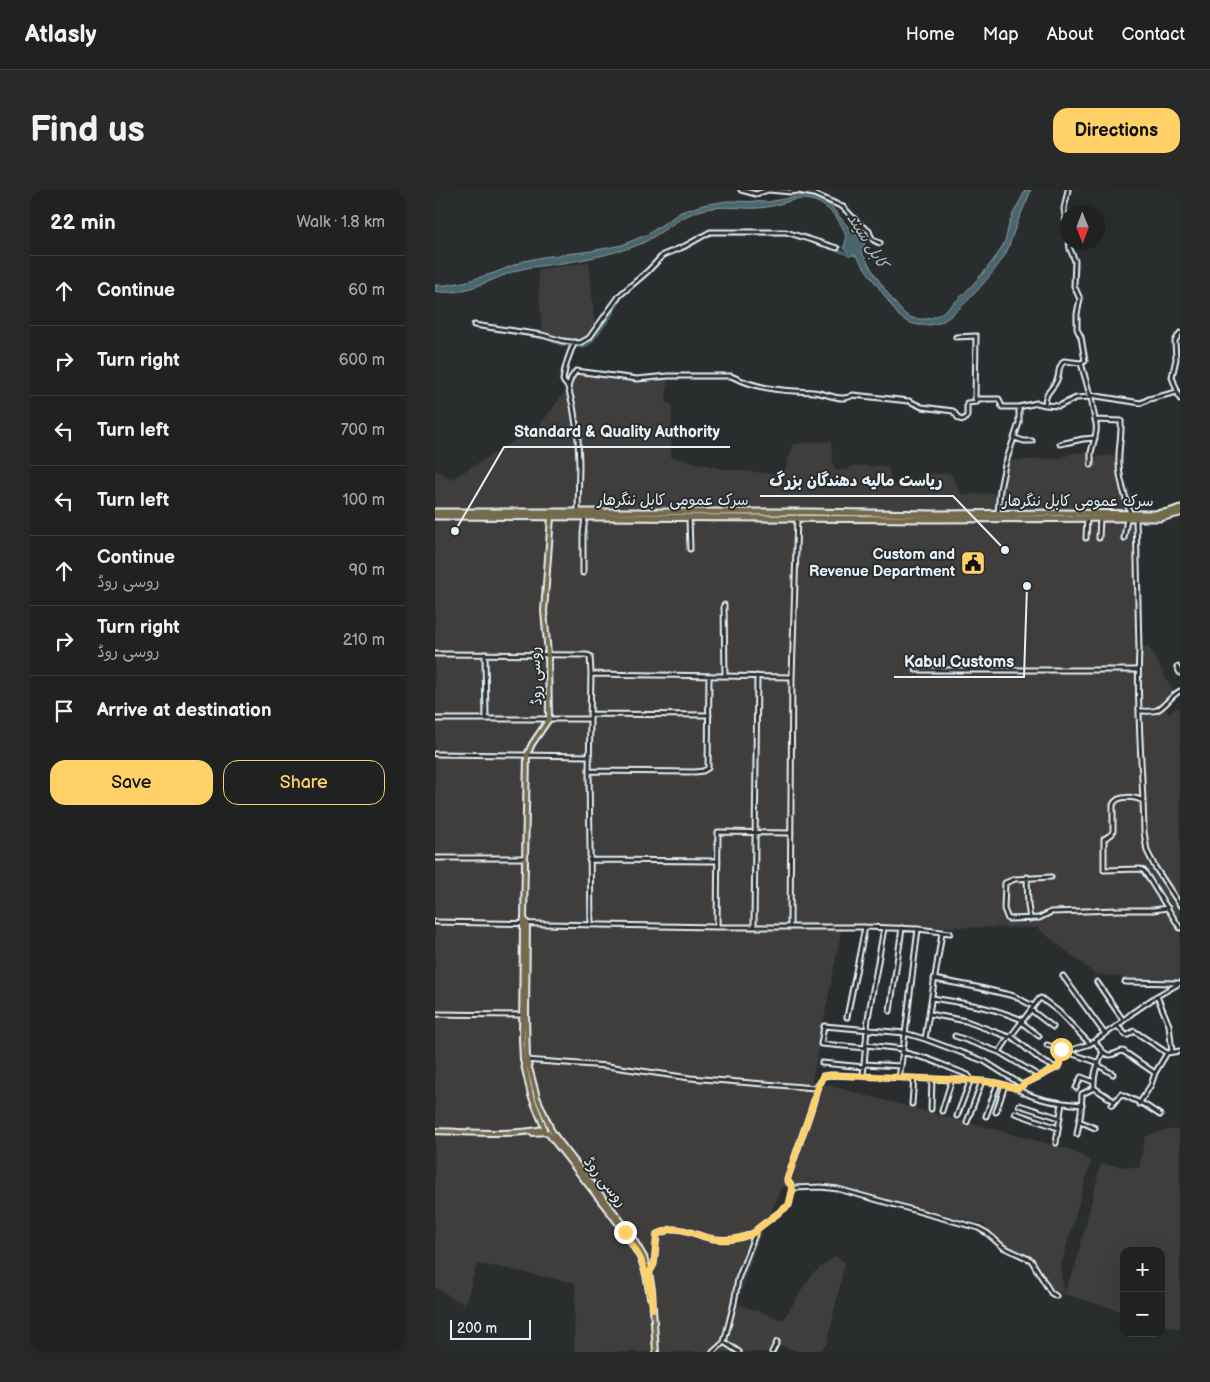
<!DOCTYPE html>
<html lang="en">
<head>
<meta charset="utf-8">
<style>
  body { margin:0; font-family:"Balsamiq Sans","Playpen Sans Arabic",sans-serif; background:#282a2a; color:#f1f3f6 }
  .controls { position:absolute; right:15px; bottom:15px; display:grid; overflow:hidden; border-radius:10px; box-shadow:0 5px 20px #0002 }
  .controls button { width:45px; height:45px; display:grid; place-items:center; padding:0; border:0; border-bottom:1px solid #3d3f40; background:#202222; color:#f1f3f6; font:25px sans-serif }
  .compass { position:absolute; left:625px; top:15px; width:45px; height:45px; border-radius:50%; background:#202222; box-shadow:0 5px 20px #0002; rotate:179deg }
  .scale { position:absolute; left:15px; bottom:12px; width:81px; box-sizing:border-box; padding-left:5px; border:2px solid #e8f1f8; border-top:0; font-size:14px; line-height:18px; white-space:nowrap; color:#e8f1f8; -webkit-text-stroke:4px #2a2d2e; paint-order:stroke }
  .stop { position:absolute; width:15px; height:15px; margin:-11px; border:4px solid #ffd166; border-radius:50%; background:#fff }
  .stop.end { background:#ffd166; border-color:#fff; box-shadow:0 1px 5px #0008 }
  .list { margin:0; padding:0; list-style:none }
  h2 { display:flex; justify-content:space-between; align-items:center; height:65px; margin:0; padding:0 20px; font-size:21px }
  h2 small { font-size:16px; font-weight:400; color:#a2a4a5 }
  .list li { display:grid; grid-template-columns:32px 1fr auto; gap:15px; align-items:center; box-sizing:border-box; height:70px; padding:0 20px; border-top:1px solid #3d3f40 }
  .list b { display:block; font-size:19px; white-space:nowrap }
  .list p { margin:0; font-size:16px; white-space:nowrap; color:#a2a4a5 }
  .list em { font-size:16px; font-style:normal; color:#a2a4a5 }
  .actions { display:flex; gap:10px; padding:15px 20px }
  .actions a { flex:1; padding:11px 0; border:1px solid #ffd166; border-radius:15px; text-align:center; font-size:18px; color:#ffd166 }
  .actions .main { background:#ffd166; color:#111 }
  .icon { flex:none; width:28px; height:28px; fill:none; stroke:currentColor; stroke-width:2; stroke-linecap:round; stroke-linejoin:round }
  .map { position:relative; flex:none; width:745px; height:1162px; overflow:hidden; border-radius:15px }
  header { display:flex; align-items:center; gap:30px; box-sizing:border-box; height:70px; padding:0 25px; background:#202222; border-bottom:1px solid #3d3f40 }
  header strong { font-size:24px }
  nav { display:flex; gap:28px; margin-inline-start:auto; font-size:18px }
  .intro { display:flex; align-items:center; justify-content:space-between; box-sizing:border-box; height:120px; padding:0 30px }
  h1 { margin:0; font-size:35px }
  .button { padding:12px 22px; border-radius:15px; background:#ffd166; color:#111; font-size:18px; font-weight:700 }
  main { display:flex; gap:30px; padding:0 30px }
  aside { flex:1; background:#202222; border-radius:15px; box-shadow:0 5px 20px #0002 }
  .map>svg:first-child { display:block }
  .built { fill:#403e3e }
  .water { fill:#49666d; stroke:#899ea5 }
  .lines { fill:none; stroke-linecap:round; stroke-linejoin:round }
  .canal { stroke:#49666d; stroke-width:3 }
  .minor-casing { stroke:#e8f1f8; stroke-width:7 }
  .major-casing { stroke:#e8f1f8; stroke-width:8 }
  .highway-casing { stroke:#e8f1f8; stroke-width:9 }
  .minor { stroke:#2a2d2e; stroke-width:3 }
  .major { stroke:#756b4b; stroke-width:4 }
  .highway { stroke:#756b4b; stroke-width:5 }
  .route { stroke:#ffd166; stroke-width:6 }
  .labels { text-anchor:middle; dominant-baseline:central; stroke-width:4; stroke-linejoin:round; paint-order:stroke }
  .street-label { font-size:15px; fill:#e8f1f8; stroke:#2a2d2e }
  .poi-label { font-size:15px; font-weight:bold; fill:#e8f1f8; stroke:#2a2d2e; text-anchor:end }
  .water-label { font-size:16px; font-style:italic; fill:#a8b9c0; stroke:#2a2d2e }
  .leader { fill:none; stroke:#e8f1f8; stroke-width:2 }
  .callout-dot { fill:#e8f1f8; stroke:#2a2d2e; stroke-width:2 }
  .callout-label { font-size:16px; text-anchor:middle; font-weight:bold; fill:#e8f1f8; stroke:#2a2d2e; stroke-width:4; stroke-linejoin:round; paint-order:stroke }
</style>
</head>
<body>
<header>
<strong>Atlasly</strong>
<nav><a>Home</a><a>Map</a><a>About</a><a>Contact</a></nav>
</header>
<div class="intro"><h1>Find us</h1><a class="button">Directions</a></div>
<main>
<aside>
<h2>22 min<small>Walk · 1.8 km</small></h2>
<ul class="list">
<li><svg class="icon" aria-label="ahead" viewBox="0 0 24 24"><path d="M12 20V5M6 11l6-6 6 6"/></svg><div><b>Continue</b></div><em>60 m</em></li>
<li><svg class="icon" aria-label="right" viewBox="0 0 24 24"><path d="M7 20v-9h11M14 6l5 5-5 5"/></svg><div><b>Turn right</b></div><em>600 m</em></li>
<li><svg class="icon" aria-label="left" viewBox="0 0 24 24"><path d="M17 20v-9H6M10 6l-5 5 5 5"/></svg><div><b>Turn left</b></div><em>700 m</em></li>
<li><svg class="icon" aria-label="left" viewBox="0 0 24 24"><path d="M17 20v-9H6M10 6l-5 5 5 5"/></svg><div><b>Turn left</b></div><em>100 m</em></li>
<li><svg class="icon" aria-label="ahead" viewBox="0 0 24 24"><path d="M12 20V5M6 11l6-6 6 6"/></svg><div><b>Continue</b><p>روسی روڈ</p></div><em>90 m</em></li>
<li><svg class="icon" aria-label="right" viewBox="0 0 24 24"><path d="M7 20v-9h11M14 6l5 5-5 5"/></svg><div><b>Turn right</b><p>روسی روڈ</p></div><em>210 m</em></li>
<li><svg class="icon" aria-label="arrive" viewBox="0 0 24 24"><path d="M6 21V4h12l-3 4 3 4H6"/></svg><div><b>Arrive at destination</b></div></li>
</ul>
<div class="actions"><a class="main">Save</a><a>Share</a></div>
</aside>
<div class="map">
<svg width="745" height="1162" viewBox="0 0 745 1162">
  <rect width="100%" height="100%" fill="#2a2d2e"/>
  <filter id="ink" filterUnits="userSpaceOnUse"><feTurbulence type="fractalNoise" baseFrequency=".02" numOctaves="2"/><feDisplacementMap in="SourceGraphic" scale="10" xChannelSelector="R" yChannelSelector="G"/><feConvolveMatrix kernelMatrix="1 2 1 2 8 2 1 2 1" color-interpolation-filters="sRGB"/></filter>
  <g filter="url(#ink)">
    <path class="built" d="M154,72L160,140L150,151L134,152L107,145L103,80Z
      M139,182L202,189L233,186L231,213L237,214L236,267L289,279L349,285L358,254L396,251L399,280H413L417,276H452L459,297L494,284L515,283L527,305L563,303L572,271L626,268L638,263L653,262V267L682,265L703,325L704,331L698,338L701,460L707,457H714L736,497L738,503L728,516L734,523L741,518L743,519L745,517V794L660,784L603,738L407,736L377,891L633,959L656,971L625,1078L629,1103L640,1077L666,974L704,978L710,947L727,941L745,939V1139L726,1134V1061H689V1122L614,1099L594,1065L571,1057L548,1034L384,991L347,998L321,1056L302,1114L348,1130L377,1084L400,1066L410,1072L392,1154L382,1162H366L345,1155L341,1162H299L298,1161L297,1162H139L140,1093L69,1078L42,1074L30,1115L0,1097V280L17,289L105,235L134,196Z"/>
    <path class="water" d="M590,0H596C592,12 585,24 581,36C577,45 575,56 570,65C560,82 524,124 506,132C491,138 474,136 463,125L422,67L419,65L414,66L412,65L414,63L408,58C415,47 407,36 401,27C395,20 386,12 376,10C362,6 346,15 332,17C309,21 287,13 264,21C247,26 233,38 218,47C208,54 196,58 184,61C163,67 142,71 121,74C110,76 97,76 87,79C61,86 27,108 0,101V95H12L33,91L59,83L89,71L108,67L156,61L187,55L213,44L246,22L268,15L292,11L333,12L369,5L382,8L395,15L418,43L429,50L430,53L427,58V63C435,77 463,123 475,127C483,130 494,130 501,126C519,118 558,74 567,57C572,49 572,40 575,31C579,20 586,11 590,0Z"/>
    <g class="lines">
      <path class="canal" d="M295,44H351L359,46
        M393,57L413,64H416
        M69,141L90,145L110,148L128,155L149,157L156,152L175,127L188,105L209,88L229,67L250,59L276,44L287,43"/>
      <defs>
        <path id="minor" d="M306,0L321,4L333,0
          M334,0L356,2L363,1L379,4L408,17L423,33L434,41C436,48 438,51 445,53
          M632,39L629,19L633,0
          M634,52L635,59L640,71L639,96L645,109L642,124V139L646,147L650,171L646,173L655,205
          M39,135L107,145L128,151L145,153L154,148L185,105L213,81L228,65L250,56L275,42H351L402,58
          M745,143L740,151L741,169L737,187L745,209
          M521,147L541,146L540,209
          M133,197L129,192L128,190C130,176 133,165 140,152
          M656,207L660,230L686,231C687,245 683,259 684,274C684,291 691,307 695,323
          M610,215C610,201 617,201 622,190C626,181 621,180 629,171L646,173
          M580,248L589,251H597
          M625,254L648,249L660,248
          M656,275C656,271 656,267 656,263C658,252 664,240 660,230
          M143,322L144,275L143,248L138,216L133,197L136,188L141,181L202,189L233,186H296C316,196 338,200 360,201C368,202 376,201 384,203C395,205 408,212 418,205L474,211L487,217L518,221L524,229L529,230L532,226V213L542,212L540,209H564L567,217H584L602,213L610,215L624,216L641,208L656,207L655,205L706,213L714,209L742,202
          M563,323L565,299L570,275L584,233V217
          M254,327L255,359
          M701,327L704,460C701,521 708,582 709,642L712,661L720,677L745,715
          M651,348L652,328
          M664,348L665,328
          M689,348L692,328
          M148,383V344L150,327
          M289,415L290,486
          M0,464L151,465L155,466L156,484L154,581L156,735
          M50,464L51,529
          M742,477L745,483
          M481,480H703
          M156,484L357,487
          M704,521C710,521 717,522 722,520C731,516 736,505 745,501
          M155,524L274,525
          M0,529H155
          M0,564L154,566
          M154,581L260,582L268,581L273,578L274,486
          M708,611C700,607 682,604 678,615V641L677,644L669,649V680L705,679L709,681L745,738
          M0,668H90
          M154,670L283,671
          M592,687L593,715L595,729
          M616,687L580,689L570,693L569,719L573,729L604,728L616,722L683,720H718L733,718
          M0,732L282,737H430L483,739L515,743
          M319,736L322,486
          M355,736L357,487L362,327
          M282,737L283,642L356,643
          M628,786L670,844
          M499,789L541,797L579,806L598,816
          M662,792L688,830
          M690,792L744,793
          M722,806L734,835L737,862
          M497,808C528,813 558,817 587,830
          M596,820L618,837
          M455,821L467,738
          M0,824L87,825
          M495,824L531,831L574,847
          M412,827L430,737
          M586,832L604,846
          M682,836L691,845H693L699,841L732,863
          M520,846L564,862L604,886
          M576,846L607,871L621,878
          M490,849L507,743
          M660,851C663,856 668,865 675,865C679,865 684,861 688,861L720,883
          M431,855L468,859
          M612,855L664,873
          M431,858L386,854L389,836L470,843L490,849L549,871L587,895
          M467,862L493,869L533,885L536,889L522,926
          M564,862L574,847L576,846L604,809L606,808L624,822L655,854
          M90,870L172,876L255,888L380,898L382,897
          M387,873L429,877
          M429,874L466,876
          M663,875L678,884
          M428,886L433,828L449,738
          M464,887L466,876L483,739
          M641,898L646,887L659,892
          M659,898L679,911
          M583,899C601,911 626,913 647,915
          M477,914L479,888
          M704,914L716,895L720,883L732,863L745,861
          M584,915L625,928
          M677,915L686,904L710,915L725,925
          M496,919L497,889
          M507,921L517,889
          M561,922L570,895
          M580,923L623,938
          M551,926L563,893
          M644,931L660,938
          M532,932L547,891
          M642,944L646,922L647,904L659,898C658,887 663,872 668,862
          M621,953L627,913
          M214,1083L219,1074L222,1044C227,1043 232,1040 237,1039C247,1038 255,1042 264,1045C282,1052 303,1051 320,1042
          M621,1106L616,1103L596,1070L568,1057L552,1043L543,1038L403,999L386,997L358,998L352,990L377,917L383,896L388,886L396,885L547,891L563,893L583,899L587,895L623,877L627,867L633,861L655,854L682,836L697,823L722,806L745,793
          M289,1152L299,1113L303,1089L322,1039L354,1015L358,998
          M278,1162L289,1152L304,1162
          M337,1162L342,1152"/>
        <path id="major" d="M89,728L92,734L91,824L92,870L102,907L115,937
          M109,937L96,905L88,870L87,850L88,733L89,728L92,565L97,554L114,529L113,464L109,421L116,327
          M115,938L120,946L193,1040L209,1067L214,1083L217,1100L218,1119L221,1162
          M0,941C36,942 74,946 109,939
          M112,942L190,1042L206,1069L211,1084L215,1107
          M98,943L111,942"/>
        <path id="highway" d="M0,322H374L500,324L625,323L719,324L734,322L745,318
          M0,326L500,329L701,328H725L745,323"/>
      </defs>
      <use href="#minor" class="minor-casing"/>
      <use href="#major" class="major-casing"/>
      <use href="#highway" class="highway-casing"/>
      <use href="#minor" class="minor"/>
      <use href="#major" class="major"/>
      <use href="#highway" class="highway"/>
    </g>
  </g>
  <g class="lines" filter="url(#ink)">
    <path class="route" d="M190,1042L206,1069L211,1084L218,1119L217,1100L214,1083L219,1074L222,1044C227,1043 233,1040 237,1039C247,1038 255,1042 264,1045C283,1052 303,1051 321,1042L322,1039L354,1015L358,998L352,990L377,917L383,896L388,886L396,885L534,890L563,893L583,899L587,895L623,877L627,867L633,861L626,859"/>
  </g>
  <defs>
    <symbol id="civic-square" viewBox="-11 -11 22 22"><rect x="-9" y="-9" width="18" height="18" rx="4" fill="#ffd166" stroke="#2a2d2e"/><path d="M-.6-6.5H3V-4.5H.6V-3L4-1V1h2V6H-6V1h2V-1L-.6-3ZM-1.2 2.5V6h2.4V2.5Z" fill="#111"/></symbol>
  </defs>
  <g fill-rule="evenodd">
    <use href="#civic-square" x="524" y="359" width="28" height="28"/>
  </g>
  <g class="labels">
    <g class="street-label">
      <text x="238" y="310">سرک عمومی کابل ننگرهار</text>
      <text x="643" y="311">سرک عمومی کابل ننگرهار</text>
      <text transform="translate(101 486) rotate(-92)">روسی روڈ</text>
      <text transform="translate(170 992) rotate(52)">روسی روڈ</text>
    </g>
    <g class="poi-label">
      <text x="520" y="364">Custom and<tspan x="520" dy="17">Revenue Department</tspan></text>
    </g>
    <g class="water-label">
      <text transform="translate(432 51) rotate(58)">کابل سيند</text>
    </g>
  </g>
  <path class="leader" d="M20 341L69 257H295M570 360L518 306H325M592 396L589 487H459"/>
  <g class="callout-dot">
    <circle cx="20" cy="341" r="5"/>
    <circle cx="570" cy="360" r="5"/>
    <circle cx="592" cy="396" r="5"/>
  </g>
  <g class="callout-label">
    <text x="182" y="247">Standard &amp; Quality Authority</text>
    <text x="421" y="296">ریاست مالیه دهندگان بزرگ</text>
    <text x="524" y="477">Kabul Customs</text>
  </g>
</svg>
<div class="controls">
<button>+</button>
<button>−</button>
</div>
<svg class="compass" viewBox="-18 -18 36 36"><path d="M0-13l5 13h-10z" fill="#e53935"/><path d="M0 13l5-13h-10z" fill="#a2a4a5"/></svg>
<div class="scale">200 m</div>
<div class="stop" style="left:626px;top:859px"></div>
<div class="stop end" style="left:190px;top:1042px"></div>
</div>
</main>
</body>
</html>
